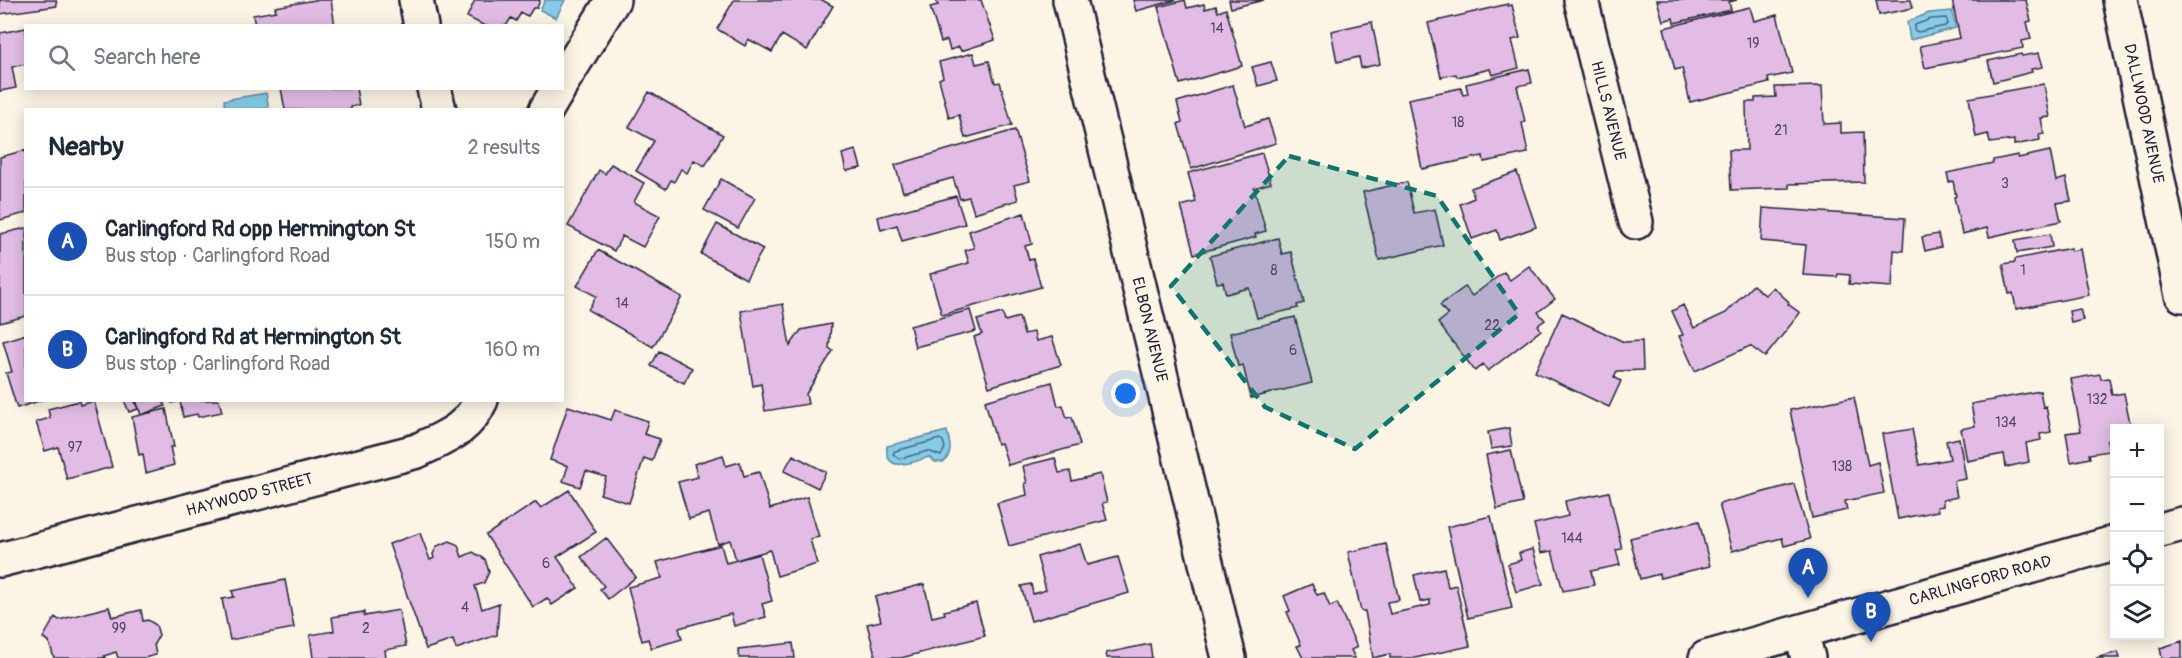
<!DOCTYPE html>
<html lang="en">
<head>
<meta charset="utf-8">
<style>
  body { margin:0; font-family:Pangolin,sans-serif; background:#f6f6f7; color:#1f2937 }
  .controls { position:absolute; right:18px; bottom:18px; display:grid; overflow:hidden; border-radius:0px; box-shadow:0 3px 15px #0003 }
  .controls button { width:54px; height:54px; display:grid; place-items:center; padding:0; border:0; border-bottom:2px solid #e0e1e3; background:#fff; color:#1f2937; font:30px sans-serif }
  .you { position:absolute; left:1126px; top:394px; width:21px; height:21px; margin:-15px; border:4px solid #fff; border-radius:50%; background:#1a73e8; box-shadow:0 0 0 9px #1a73e833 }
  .badge { display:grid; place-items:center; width:39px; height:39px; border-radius:50%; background:#1f6fb2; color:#fff; font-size:20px; font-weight:700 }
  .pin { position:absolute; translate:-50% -50px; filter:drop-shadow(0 2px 3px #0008) }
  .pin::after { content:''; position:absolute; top:32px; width:21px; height:18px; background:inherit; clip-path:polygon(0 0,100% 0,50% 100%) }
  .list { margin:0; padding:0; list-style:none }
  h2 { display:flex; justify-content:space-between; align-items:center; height:78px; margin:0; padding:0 24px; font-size:26px }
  h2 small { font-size:20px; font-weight:400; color:#747a83 }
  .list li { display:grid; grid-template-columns:39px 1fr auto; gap:18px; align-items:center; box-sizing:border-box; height:108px; padding:0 24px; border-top:2px solid #e0e1e3 }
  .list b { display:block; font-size:22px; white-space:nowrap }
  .list p { margin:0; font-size:20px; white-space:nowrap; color:#747a83 }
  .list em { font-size:20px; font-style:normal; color:#747a83 }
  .icon { flex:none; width:33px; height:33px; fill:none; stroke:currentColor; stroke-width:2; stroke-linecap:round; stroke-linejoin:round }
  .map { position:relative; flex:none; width:2182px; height:658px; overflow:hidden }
  .search { position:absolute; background:#fff; box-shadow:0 3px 15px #0003; left:24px; top:24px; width:540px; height:66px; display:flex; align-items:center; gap:15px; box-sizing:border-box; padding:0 21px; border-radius:0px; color:#747a83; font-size:22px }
  .panel { position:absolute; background:#fff; box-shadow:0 3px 15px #0003; left:24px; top:108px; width:540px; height:294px; border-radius:0px }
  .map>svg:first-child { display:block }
  .water { fill:#86cce8; stroke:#5e88a3; stroke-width:1.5 }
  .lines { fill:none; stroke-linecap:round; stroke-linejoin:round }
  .shore { stroke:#4a6680; stroke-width:1.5 }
  .building { fill:#e2bce5; stroke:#22223b; stroke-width:1.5 }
  .minor-casing { stroke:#22223b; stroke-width:38 }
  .major-casing { stroke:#22223b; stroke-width:38 }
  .minor { stroke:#fcf5e5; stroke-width:33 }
  .major { stroke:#fcf5e5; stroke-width:33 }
  .marked { fill:#0f766e; fill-opacity:0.2; stroke:#0f766e; stroke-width:4.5; stroke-dasharray:12 8; stroke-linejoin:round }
  .labels { text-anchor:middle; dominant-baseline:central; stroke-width:5; stroke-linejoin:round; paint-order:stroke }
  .number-label { font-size:14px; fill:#524866 }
  .street-label { font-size:16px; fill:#22223b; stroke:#fcf5e5 }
</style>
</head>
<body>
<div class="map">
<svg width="2182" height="658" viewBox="0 0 2182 658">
  <rect width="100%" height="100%" fill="#fcf5e5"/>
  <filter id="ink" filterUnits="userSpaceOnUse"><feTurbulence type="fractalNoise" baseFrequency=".0167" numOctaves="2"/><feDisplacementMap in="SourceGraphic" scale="12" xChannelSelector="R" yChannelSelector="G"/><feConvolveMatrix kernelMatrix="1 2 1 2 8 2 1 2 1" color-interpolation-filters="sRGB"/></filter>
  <g filter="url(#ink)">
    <path class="water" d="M545,0H565L556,18L540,10Z
      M1952,11L1956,28L1910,40L1907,22L1929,13Z
      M266,93L269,109H225L224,100Z
      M947,431C950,443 953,452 944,462H935L929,457C914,462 884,475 887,446Z"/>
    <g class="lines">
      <path class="shore" d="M1946,18L1948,23L1945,26L1918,32L1914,30L1915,25L1931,19Z
        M940,439L943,441L945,448L941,456L928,451L899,459L893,454L895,451Z"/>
    </g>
    <path class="building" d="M0,0H56L57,6L0,14Z
      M315,0H331L335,26H255L253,15L276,11L275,7Z
      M475,0H540L537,8H533L528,16L521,13L516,21L511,18L506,26H485L467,17Z
      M734,0H822L833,6L807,50L782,35L772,52L748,39L745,46L717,29Z
      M936,0H981L995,40L961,51L959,47L950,50L947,40L941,42L930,7L938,5Z
      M1133,0H1176L1136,11Z
      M1185,0L1187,8L1204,4L1205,9L1216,6L1218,12L1226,9L1242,66L1180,84L1158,7Z
      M1229,0H1264L1231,8Z
      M1657,0H1737L1729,2L1731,10L1674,23L1673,18L1663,21Z
      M1876,0H1911L1913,8L1879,15Z
      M1952,0H2026L2031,21L2027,22L2031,39L2022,41L2023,48L1925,68L1920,46L1960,38Z
      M1508,4V6L1512,5L1520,38L1512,40L1519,68L1492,75L1490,69L1457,77L1456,74L1441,77L1428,23Z
      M1750,7L1754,21L1777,15L1792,73L1768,78L1769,83L1690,102L1682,68L1675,70L1664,28Z
      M1372,22L1380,64L1361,68L1359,57L1337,62L1331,31Z
      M26,28V64L12,67L16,88L0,91V33Z
      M973,53L976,64L989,61L995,83L1000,82L1012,125L965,138L959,115L949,118L939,79L943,77L939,62Z
      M2039,53L2043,67L2031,69L2032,72L1993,82L1988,61L2021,54L2022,56Z
      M1271,62L1277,81L1258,86L1252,67Z
      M1529,69L1532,83L1517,86L1525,122L1522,123L1528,153L1484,162L1483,156L1422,169L1408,99L1461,88L1463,95L1468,94L1466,84Z
      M2044,84L2050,117L2041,118L2044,134L2039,135L2040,140L2014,145V140L1990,143L1988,134L1976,137L1969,98Z
      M1233,85L1245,126L1268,119L1276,143L1191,169L1178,124L1182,122L1177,102Z
      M1822,86L1824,124L1841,123V133L1863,132L1864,182L1789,184V188L1731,190L1729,150H1747L1746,102H1755V98L1776,97L1775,87Z
      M281,88H356L359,105L351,107V110H285Z
      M649,92L723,135L705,166L694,160L687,173L681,169L674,182L671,180L666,189L636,171L654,141L629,127Z
      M1015,130L1030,181L1014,185L1018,200L974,213L969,197L960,199L953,178L903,192L895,165Z
      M26,150V213L0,220V157Z
      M856,150L861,168L846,171L842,154Z
      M2050,151L2056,181L2066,178L2071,201L2057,203L2061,221L1989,237L1987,228L1962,234L1954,197L1956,196L1953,181L1949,182L1947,173L1993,163V160L2018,155V158Z
      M1262,153L1271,183L1254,188L1266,231L1255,234L1256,237L1194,254L1181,206L1196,202L1188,173Z
      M611,164L644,183L634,202L660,216L643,247L622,236L614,251L568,226L599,170L605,174Z
      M1517,172L1536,227L1500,240L1497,230L1472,239L1460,204L1474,198L1471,188Z
      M721,179L755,198L738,228L704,210Z
      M1407,182L1414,213L1435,209L1443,245L1379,260L1363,192Z
      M956,196L965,224L902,241L897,225L881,230L878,217Z
      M1763,208L1905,218L1903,251L1894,250L1892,287L1849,284L1850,275L1838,274L1837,277L1803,275L1806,245L1761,241Z
      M1024,213L1032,244L1025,246L1029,260L1033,259L1041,287L942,315L930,274L969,263L965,250L974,248L969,231Z
      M717,224L763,249L746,279L701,254Z
      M26,228V316L0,323V234Z
      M1938,234L1941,247L1925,251L1922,237Z
      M2050,234L2052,247L2017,253L2015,240Z
      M1278,238L1282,254L1291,252L1304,303L1297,305L1298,308L1257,318L1249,288L1226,294L1223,282L1217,283L1210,256Z
      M2071,248V251L2080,249L2089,295L2016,309L2013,293L2009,294L2003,264L2015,262V259Z
      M598,250L682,297L653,347L588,310L596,296L577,286Z
      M1529,266L1555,299L1538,312L1545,320L1538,325L1541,330L1488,371L1483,364L1475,371L1438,323L1448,315L1440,305L1465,287L1472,296L1504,272L1510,280Z
      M1753,285L1765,295L1773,287L1789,302L1788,304L1800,313L1765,357L1750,346L1695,371L1679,336L1683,335L1672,311L1683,305L1694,328L1726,313Z
      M783,304L790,346L801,330L831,324L829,348L833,351L806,394L808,404L765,411L761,384L753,386L741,311Z
      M2080,309L2083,320L2071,323L2069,311Z
      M970,310L976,331L915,347L910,326Z
      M1002,313L1005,321L1019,317L1024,334L1034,332L1036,341L1052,337L1061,365L989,387L974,337L982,334L977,320Z
      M1562,313L1624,342L1642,341L1643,370L1617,371L1614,377L1621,381L1609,407L1535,372Z
      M1295,317L1312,383L1251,398L1243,365L1238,366L1230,333Z
      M26,334V400H42L17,408L6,373L12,372L3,341Z
      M659,351L692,368L684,383L651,366Z
      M2100,374L2101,379L2109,378L2112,395L2124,393L2131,428H2114V440L2107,441L2109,451L2089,454L2090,458L2071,462L2066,433L2081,431L2071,379Z
      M1052,382L1058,406L1063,405L1067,418L1072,417L1080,445L1008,465L1001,443L997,444L985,401Z
      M2040,391L2043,407L2046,406L2051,432L2040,434L2041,440L2026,443L2029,462L2006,467L2004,454L1967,461L1961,429L1975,426L1971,404Z
      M1854,397L1868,465L1878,462L1884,493L1845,501L1847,510L1812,518L1790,410Z
      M124,400H134L138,409L129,412Z
      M136,400H163L165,406L141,415Z
      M172,400H219L222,412L198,417L197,414L183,417L180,401L172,403Z
      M79,401L80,405L94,401L112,467L67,479L58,447L45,451L36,422L50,418L48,409Z
      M568,406L611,420L615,410L648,421L644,434L660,439L652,461L644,458L629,503L600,494L606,477L586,471L580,487L563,481L568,466L550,460Z
      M166,409L174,447H170L174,465L146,473L143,454L139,455L132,417Z
      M1509,428L1512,446L1491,449L1488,432Z
      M1912,429L1919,465L1950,459L1946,441L1959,438L1966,479L1954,481L1957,497L1943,500V506L1937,507L1938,511L1898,519L1882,434Z
      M1511,450L1523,503L1497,509L1486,455Z
      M723,455L726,466L740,462L744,476L759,472L770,509L807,497L819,537L810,539L817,564L777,576L770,550L736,560L730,540L718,544L709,513L689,519L678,482L698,477L694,464Z
      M793,455L826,472L818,488L784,471Z
      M1055,458L1059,473L1070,471L1072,481L1100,474L1107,502L1102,503L1107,520L1009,546L997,503L1027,495L1025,483H1027L1023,466Z
      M1794,484L1810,539L1784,546L1782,538L1732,551L1719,504Z
      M569,490L596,532L557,557L578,588L552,605L547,598L533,607L486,535L536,502L541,508Z
      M1609,492L1622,549L1616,550L1620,565L1591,571L1594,585L1563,591L1552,551L1541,553L1534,524L1568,516L1565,501Z
      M1491,516L1512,608L1468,618L1447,527Z
      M1699,521L1710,566L1660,578L1659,574L1640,579L1630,538Z
      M420,533L430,560L434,558L433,554L437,546L450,541L458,545L462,557L473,552L485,559L489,572L484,583L475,586L482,609L499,603L497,635L456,649L453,640L426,649L389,544Z
      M606,538L636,577L608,599L600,589L604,586L581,557Z
      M1080,544L1087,565L1118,557L1129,593L1031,621L1021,586L1031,584L1033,594L1046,590L1037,557Z
      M1386,544L1399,600L1387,602L1390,614L1430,605V600L1420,602L1414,575L1444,568L1448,587L1456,585L1470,646L1415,658H1390V654L1373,658L1365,611H1361L1348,552Z
      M721,545L726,563L759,554L772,601L762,604L766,617L734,626L731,614L679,628L682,639L651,648L648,639L642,641L628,587L662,578L657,562Z
      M1533,549L1543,584L1516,592L1508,564L1521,560L1519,553Z
      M285,580L294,628L230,640L222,599L234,597L232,591Z
      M924,584L932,617L945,614L944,611L976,603L985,636L901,658H876L867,624L881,621L875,597Z
      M1312,584L1317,595L1324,593L1330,607L1337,603L1357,647L1351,650L1355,658H1303L1297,646L1301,645L1287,612L1290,611L1284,596Z
      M109,607L112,617L141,610L143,621L148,620L156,625L159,635L154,644L156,655L144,658H118L116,652L104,656L105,658H54L49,642L43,638L55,617L59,620Z
      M399,610L406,646L385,650L386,658H313L310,635L334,631L332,617L364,612V616Z
      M2182,641V658H2162L2160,648Z
      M793,643L795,658H739L738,649Z
      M1150,644L1152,658H1107L1106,653Z
      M2118,652L2120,658H2096Z"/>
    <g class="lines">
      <defs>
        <g id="minor">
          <path d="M416,0L421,26"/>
          <path id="s1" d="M1070,0L1229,658"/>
          <path id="s2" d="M1581,0L1636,222"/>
          <path id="s3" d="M2120,0L2182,295"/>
          <path d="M562,82L613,0"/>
          <path d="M434,88L439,110"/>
          <path d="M546,110L559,88"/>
          <path id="s4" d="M0,560L417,451C445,437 467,431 481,400"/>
          <path d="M1801,632L1808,658"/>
        </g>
        <g id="major">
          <path d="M2160,530L2182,524"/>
          <path id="s5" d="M1706,658L2114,543"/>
        </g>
      </defs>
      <use href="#minor" class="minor-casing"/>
      <use href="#major" class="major-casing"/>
      <use href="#minor" class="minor"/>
      <use href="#major" class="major"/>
    </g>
  </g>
  <path class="marked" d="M1289,156L1437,196L1519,314L1355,449L1265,407L1171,286Z"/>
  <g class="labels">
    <g class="number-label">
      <text x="1217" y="28">14</text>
      <text x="1753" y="43">19</text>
      <text x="1458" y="122">18</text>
      <text x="1781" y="130">21</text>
      <text x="2005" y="183">3</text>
      <text x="1274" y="270">8</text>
      <text x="2023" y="270">1</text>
      <text x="622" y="303">14</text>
      <text x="1492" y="325">22</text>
      <text x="1293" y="350">6</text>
      <text x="2097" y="399">132</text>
      <text x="2006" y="422">134</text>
      <text x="75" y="447">97</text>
      <text x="1842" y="466">138</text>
      <text x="1572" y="538">144</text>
      <text x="546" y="563">6</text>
      <text x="465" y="607">4</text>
      <text x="119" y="628">99</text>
      <text x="366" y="628">2</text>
    </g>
    <g class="street-label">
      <text stroke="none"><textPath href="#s2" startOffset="114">HILLS AVENUE</textPath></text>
      <text stroke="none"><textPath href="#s3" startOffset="116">DALLWOOD AVENUE</textPath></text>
      <text stroke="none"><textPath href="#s1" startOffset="339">ELBON AVENUE</textPath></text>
      <text stroke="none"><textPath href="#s4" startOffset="258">HAYWOOD STREET</textPath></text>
      <text stroke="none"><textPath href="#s5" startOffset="285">CARLINGFORD ROAD</textPath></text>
    </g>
  </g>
</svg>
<div class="controls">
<button>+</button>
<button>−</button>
<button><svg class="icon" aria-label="locate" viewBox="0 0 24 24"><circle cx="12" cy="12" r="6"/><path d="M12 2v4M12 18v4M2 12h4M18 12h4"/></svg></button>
<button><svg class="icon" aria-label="layers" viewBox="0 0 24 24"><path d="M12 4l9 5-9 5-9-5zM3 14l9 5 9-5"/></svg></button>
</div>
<div class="you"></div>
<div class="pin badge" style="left:1808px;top:598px;background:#1a4fb4">A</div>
<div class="pin badge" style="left:1871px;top:642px;background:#1a4fb4">B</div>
<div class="search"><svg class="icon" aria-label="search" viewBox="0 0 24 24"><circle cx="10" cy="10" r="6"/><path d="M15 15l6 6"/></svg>Search here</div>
<section class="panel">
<h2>Nearby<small>2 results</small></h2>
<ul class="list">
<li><span class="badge" style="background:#1a4fb4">A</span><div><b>Carlingford Rd opp Hermington St</b><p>Bus stop · Carlingford Road</p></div><em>150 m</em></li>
<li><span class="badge" style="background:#1a4fb4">B</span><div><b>Carlingford Rd at Hermington St</b><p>Bus stop · Carlingford Road</p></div><em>160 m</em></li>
</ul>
</section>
</div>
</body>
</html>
